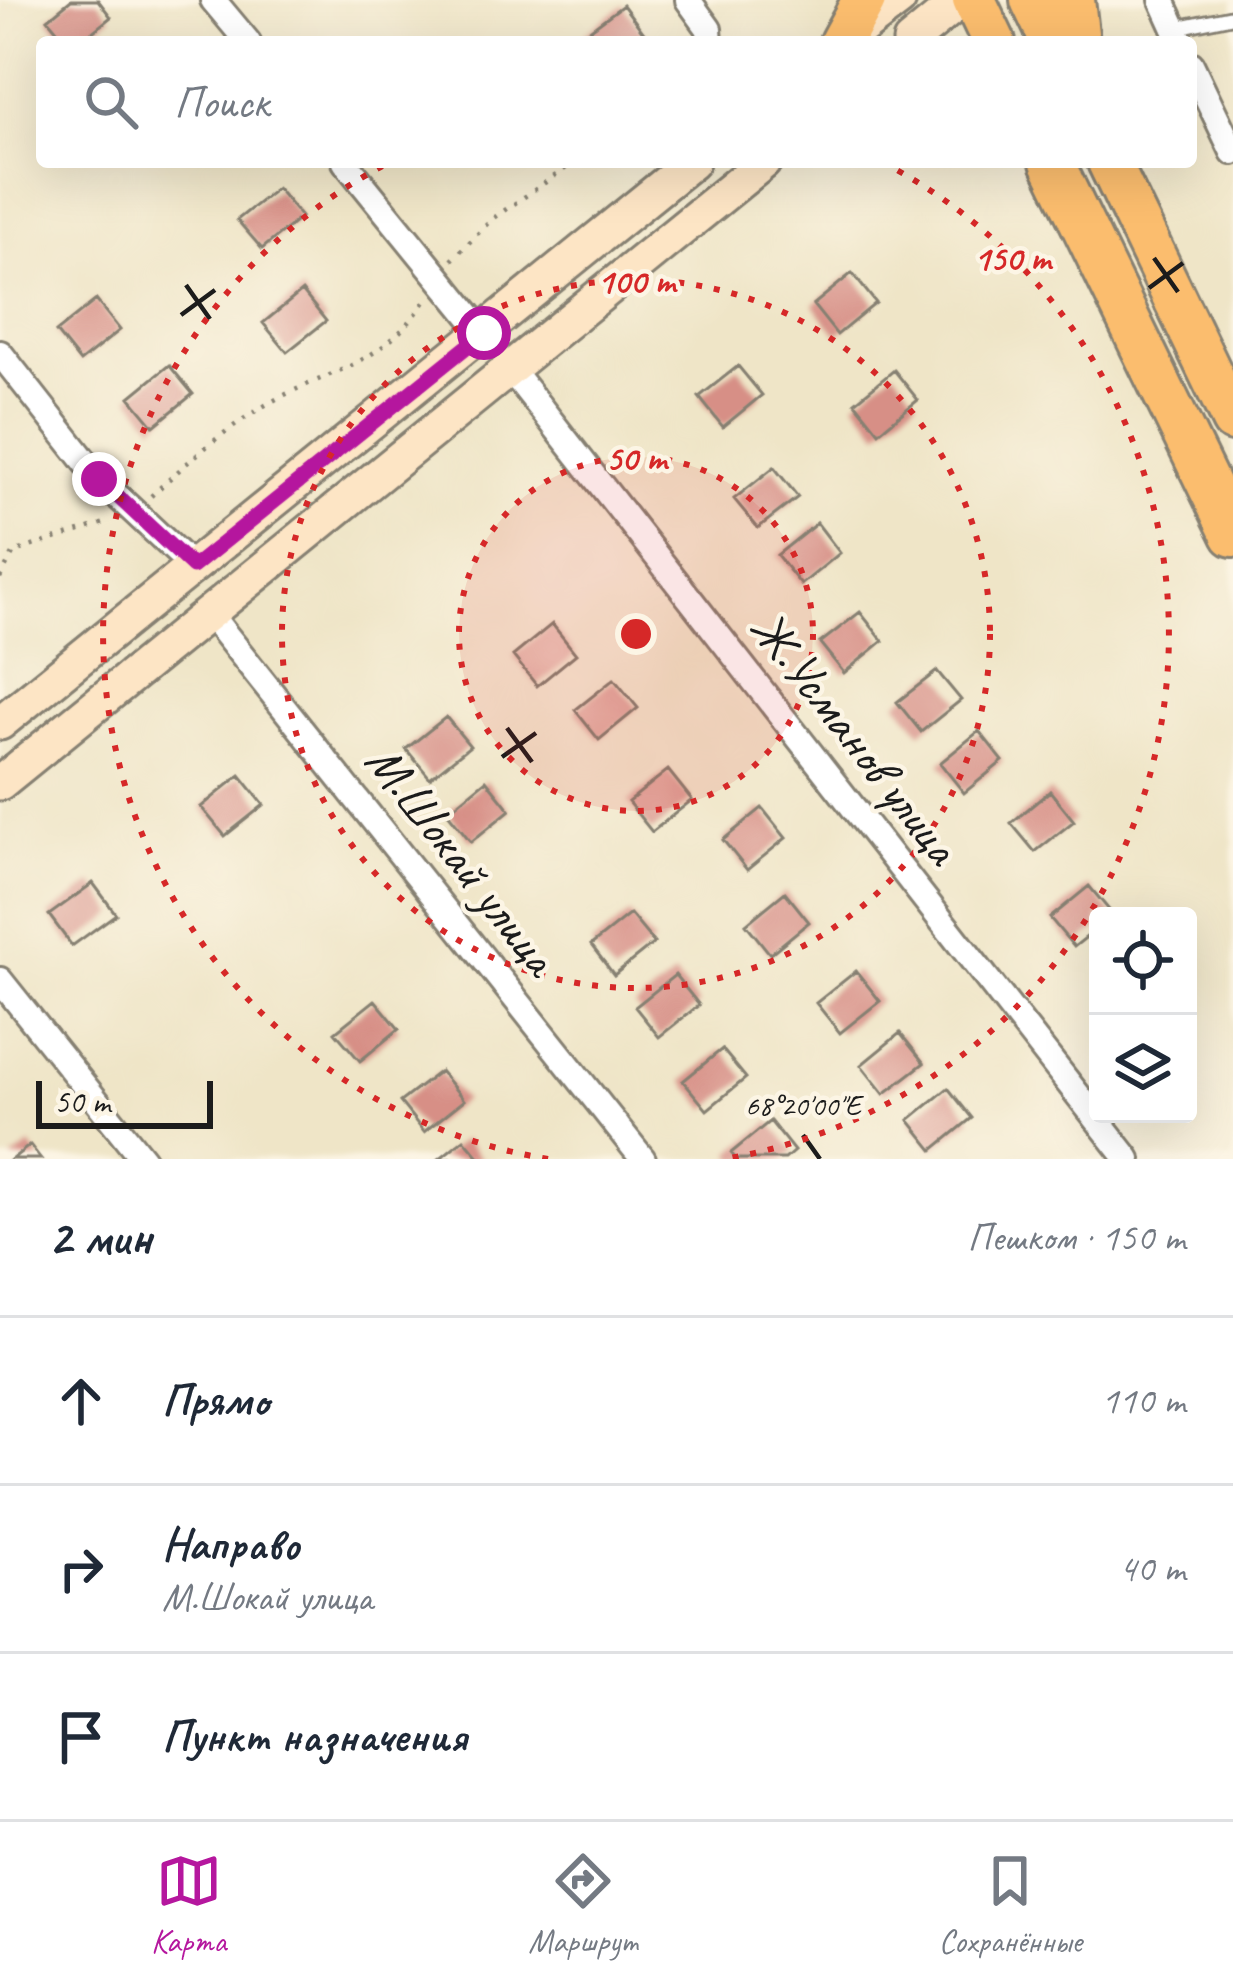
<!DOCTYPE html>
<html lang="ru">
<head>
<meta charset="utf-8">
<style>
  body { margin:0; font-family:Caveat,sans-serif; background:#f2f2f3; color:#1f2937 }
  .controls { position:absolute; right:36px; bottom:36px; display:grid; overflow:hidden; border-radius:12px; box-shadow:0 12px 48px #0002 }
  .controls button { width:108px; height:108px; display:grid; place-items:center; padding:0; border:0; border-bottom:3px solid #e0e1e3; background:#fff; color:#1f2937; font:60px sans-serif }
  .scale { position:absolute; left:36px; bottom:30px; width:177px; box-sizing:border-box; padding-left:12px; border:6px solid #1c1c1c; border-top:0; font-size:33px; line-height:42px; white-space:nowrap; color:#1c1c1c; -webkit-text-stroke:9px #fcf5e5; paint-order:stroke }
  .stop { position:absolute; width:36px; height:36px; margin:-27px; border:9px solid #b5179e; border-radius:50%; background:#fff }
  .stop.end { background:#b5179e; border-color:#fff; box-shadow:0 3px 12px #0008 }
  .list { margin:0; padding:0; list-style:none }
  h2 { display:flex; justify-content:space-between; align-items:center; height:156px; margin:0; padding:0 48px; font-size:51px }
  h2 small { font-size:39px; font-weight:400; color:#747a83 }
  .list li { display:grid; grid-template-columns:78px 1fr auto; gap:36px; align-items:center; box-sizing:border-box; height:168px; padding:0 48px; border-top:3px solid #e0e1e3 }
  .list b { display:block; font-size:45px; white-space:nowrap }
  .list p { margin:0; font-size:39px; white-space:nowrap; color:#747a83 }
  .list em { font-size:39px; font-style:normal; color:#747a83 }
  .icon { flex:none; width:66px; height:66px; fill:none; stroke:currentColor; stroke-width:2; stroke-linecap:round; stroke-linejoin:round }
  .map { position:relative; flex:none; width:1233px; height:1159px; overflow:hidden }
  .search { position:absolute; background:#fff; box-shadow:0 12px 48px #0002; left:36px; right:36px; top:36px; height:132px; display:flex; align-items:center; gap:30px; box-sizing:border-box; padding:0 42px; border-radius:12px; color:#747a83; font-size:45px }
  .sheet { height:660px; background:#fff }
  nav { display:flex; justify-content:space-around; align-items:center; box-sizing:border-box; height:168px; border-top:3px solid #e0e1e3; background:#fff; font-size:33px; color:#747a83 }
  nav a { display:grid; justify-items:center; gap:6px }
  nav .on { color:#b5179e }
  .map>svg:first-child { display:block }
  .building { fill:#d78f86 }
  .lines { fill:none; stroke-linecap:round; stroke-linejoin:round }
  .lane-casing { stroke:#868072; stroke-width:18 }
  .street-casing { stroke:#868072; stroke-width:30 }
  .secondary-casing { stroke:#868072; stroke-width:39 }
  .highway-casing { stroke:#868072; stroke-width:48 }
  .path { stroke:#868072; stroke-width:4.5; stroke-dasharray:3 9; stroke-linecap:butt }
  .lane { stroke:#fff; stroke-width:12 }
  .street { stroke:#fff; stroke-width:24 }
  .secondary { stroke:#fde5c5; stroke-width:33 }
  .highway { stroke:#fbbd6e; stroke-width:42 }
  .route { stroke:#b5179e; stroke-width:15 }
  .ticks { fill:none; stroke:#1c1c1c; stroke-width:4.5 }
  .ring { fill:none; stroke:#d62828; stroke-width:6; stroke-dasharray:6 12 }
  .labels { text-anchor:middle; dominant-baseline:central; stroke-width:9; stroke-linejoin:round; paint-order:stroke }
  .street-label { font-size:51px; fill:#1c1c1c; stroke:#fcf5e5 }
  .ticks-label { font-size:30px; text-anchor:middle; fill:#1c1c1c; stroke:#fcf5e5; stroke-width:9; stroke-linejoin:round; paint-order:stroke }
  .centre { fill:#d62828; stroke:#fcf5e5; stroke-width:6 }
  .ring-label { font-size:36px; text-anchor:middle; font-weight:bold; fill:#d62828; stroke:#fcf5e5; stroke-width:9; stroke-linejoin:round; paint-order:stroke }
</style>
</head>
<body>
<div class="map">
<svg width="1233" height="1159" viewBox="0 0 1233 1159">
  <rect width="100%" height="100%" fill="#fcf5e5"/>
  <filter id="ink" filterUnits="userSpaceOnUse"><feTurbulence type="fractalNoise" baseFrequency=".00833" numOctaves="2"/><feDisplacementMap in="SourceGraphic" scale="24" xChannelSelector="R" yChannelSelector="G"/><feConvolveMatrix kernelMatrix="1 2 1 2 8 2 1 2 1" color-interpolation-filters="sRGB"/></filter>
  <filter id="wash" filterUnits="userSpaceOnUse"><feTurbulence type="fractalNoise" baseFrequency=".004" numOctaves="4" result="noise"/><feDisplacementMap in="SourceGraphic" scale="48" xChannelSelector="R" yChannelSelector="G"/><feGaussianBlur stdDeviation="2.7" result="paint"/><feColorMatrix in="noise" values="0 0 0 0 0 0 0 0 0 0 0 0 0 0 0 0 0 1.4 0 .05"/><feComposite in="paint" operator="in"/></filter>
  <g filter="url(#wash)">
    <rect width="100%" height="100%" fill="#efe5c7"/>
    <g id="blocks">
      <path class="building" d="M71,0H98L111,17L80,42H67L48,19Z
        M623,5L646,36L638,42H584L580,37Z
        M277,188L301,217L262,249L237,220Z
        M852,273L876,303L837,335L813,305Z
        M302,291L326,321L287,352L263,323Z
        M96,300L120,330L80,362L56,332Z
        M169,365L193,394L154,426L130,397Z
        M738,366L762,395L723,427L699,397Z
        M894,370L918,400L879,432L855,402Z
        M774,467L798,497L758,528L734,499Z
        M817,523L840,553L801,585L777,555Z
        M860,612L883,641L844,673L820,643Z
        M552,624L576,654L537,686L513,656Z
        M937,671L961,700L921,732L897,702Z
        M614,679L638,708L599,740L575,710Z
        M446,717L470,746L430,778L406,749Z
        M979,731L1003,761L964,793L940,763Z
        M668,770L692,800L652,832L628,802Z
        M240,775L264,805L225,836L201,807Z
        M486,780L510,810L471,842L447,812Z
        M1050,791L1074,821L1035,852L1011,823Z
        M762,808L786,838L747,870L723,840Z
        M93,883L116,914L72,946L49,915Z
        M1089,886L1114,916H1098V928L1074,947L1050,918Z
        M785,892L809,922L770,954L746,924Z
        M630,914L654,943L614,975L591,945Z
        M856,971L880,1001L840,1033L816,1003Z
        M675,975L699,1005L659,1037L635,1007Z
        M375,1000L399,1029L360,1061L335,1032Z
        M900,1033L924,1063L884,1094L861,1065Z
        M722,1049L746,1078L707,1110L683,1081Z
        M440,1071L464,1100L424,1132L400,1102Z
        M948,1088L972,1118L933,1150L909,1120Z
        M770,1121L794,1151L785,1159H736L731,1153Z
        M464,1139L481,1159H439Z
        M30,1145L41,1159H12Z"/>
    </g>
  </g>
  <g filter="url(#ink)">
    <use href="#blocks" fill-opacity="0" stroke="#868072" stroke-width="3"/>
    <g class="lines">
      <defs>
        <path id="lane" d="M1175,28L1233,16"/>
        <path id="street" d="M213,0L248,42
          M688,0L709,29L710,42
          M1162,0L1181,42
          M1191,64L1233,152
          M345,162L484,333
          M0,353L99,479L193,567
          M511,370L1128,1159
          M210,615L643,1159
          M0,980L143,1159"/>
        <path id="secondary" d="M844,42L899,0
          M910,42L961,0
          M0,723L692,162
          M0,783L764,162"/>
        <path id="highway" d="M974,0L994,42
          M1032,0L1052,42
          M1073,0L1078,42
          M841,42L864,0
          M1052,162L1233,535
          M1109,162L1233,420"/>
      </defs>
      <use href="#lane" class="lane-casing"/>
      <use href="#street" class="street-casing"/>
      <use href="#secondary" class="secondary-casing"/>
      <use href="#highway" class="highway-casing"/>
      <path class="path" d="M452,260L492,219L575,162
        M151,496C185,464 219,434 259,409C322,370 379,371 426,300
        M0,578L14,552L111,521"/>
      <use href="#lane" class="lane"/>
      <use href="#street" class="street"/>
      <use href="#secondary" class="secondary"/>
      <use href="#highway" class="highway"/>
    </g>
  </g>
  <g class="lines" filter="url(#ink)">
    <path class="route" d="M99,479L193,567L484,333"/>
  </g>
  <path class="ticks" d="M1154,258L1178,292M186,285L210,319M1149,288L1183,263M181,315L215,290M507,728L532,762M502,757L536,733M803,1135L820,1159"/>
  <circle cx="636" cy="634" r="177" fill="#d62828" fill-opacity=".12"/>
  <g class="ring">
    <circle cx="636" cy="634" r="177"/>
    <circle cx="636" cy="634" r="354"/>
    <path d="M548 1159A532 532 0 0 1 390 162M882 162A532 532 0 0 1 724 1159"/>
  </g>
  <g class="labels">
    <g class="street-label">
      <text transform="translate(855 737) rotate(52)">Ж.Усманов улица</text>
      <text transform="translate(462 859) rotate(52)">М.Шокай улица</text>
    </g>
  </g>
  <g class="ticks-label">
    <text x="803" y="1115">68°20'00"E</text>
  </g>
  <circle cx="636" cy="634" r="18" class="centre"/>
  <g class="ring-label">
    <text x="1012" y="270">150 m</text>
    <text x="636" y="293">100 m</text>
    <text x="636" y="470">50 m</text>
  </g>
</svg>
<div class="controls">
<button><svg class="icon" aria-label="locate" viewBox="0 0 24 24"><circle cx="12" cy="12" r="6"/><path d="M12 2v4M12 18v4M2 12h4M18 12h4"/></svg></button>
<button><svg class="icon" aria-label="layers" viewBox="0 0 24 24"><path d="M12 4l9 5-9 5-9-5zM3 14l9 5 9-5"/></svg></button>
</div>
<div class="scale">50 m</div>
<div class="stop" style="left:484px;top:333px"></div>
<div class="stop end" style="left:99px;top:479px"></div>
<div class="search"><svg class="icon" aria-label="search" viewBox="0 0 24 24"><circle cx="10" cy="10" r="6"/><path d="M15 15l6 6"/></svg>Поиск</div>
</div>
<section class="sheet">
<h2>2 мин<small>Пешком · 150 m</small></h2>
<ul class="list">
<li><svg class="icon" aria-label="ahead" viewBox="0 0 24 24"><path d="M12 20V5M6 11l6-6 6 6"/></svg><div><b>Прямо</b></div><em>110 m</em></li>
<li><svg class="icon" aria-label="right" viewBox="0 0 24 24"><path d="M7 20v-9h11M14 6l5 5-5 5"/></svg><div><b>Направо</b><p>М.Шокай улица</p></div><em>40 m</em></li>
<li><svg class="icon" aria-label="arrive" viewBox="0 0 24 24"><path d="M6 21V4h12l-3 4 3 4H6"/></svg><div><b>Пункт назначения</b></div></li>
</ul>
</section>
<nav>
<a class="on"><svg class="icon" aria-label="map" viewBox="0 0 24 24"><path d="M3 6l6-2 6 2 6-2v14l-6 2-6-2-6 2zM9 4v14M15 6v14"/></svg>Карта</a>
<a><svg class="icon" aria-label="directions" viewBox="0 0 24 24"><path d="M12 3l9 9-9 9-9-9zM9 14v-3h6M13 9l2 2-2 2"/></svg>Маршрут</a>
<a><svg class="icon" aria-label="saved" viewBox="0 0 24 24"><path d="M7 4h10v16l-5-4-5 4z"/></svg>Сохранённые</a>
</nav>
</body>
</html>
